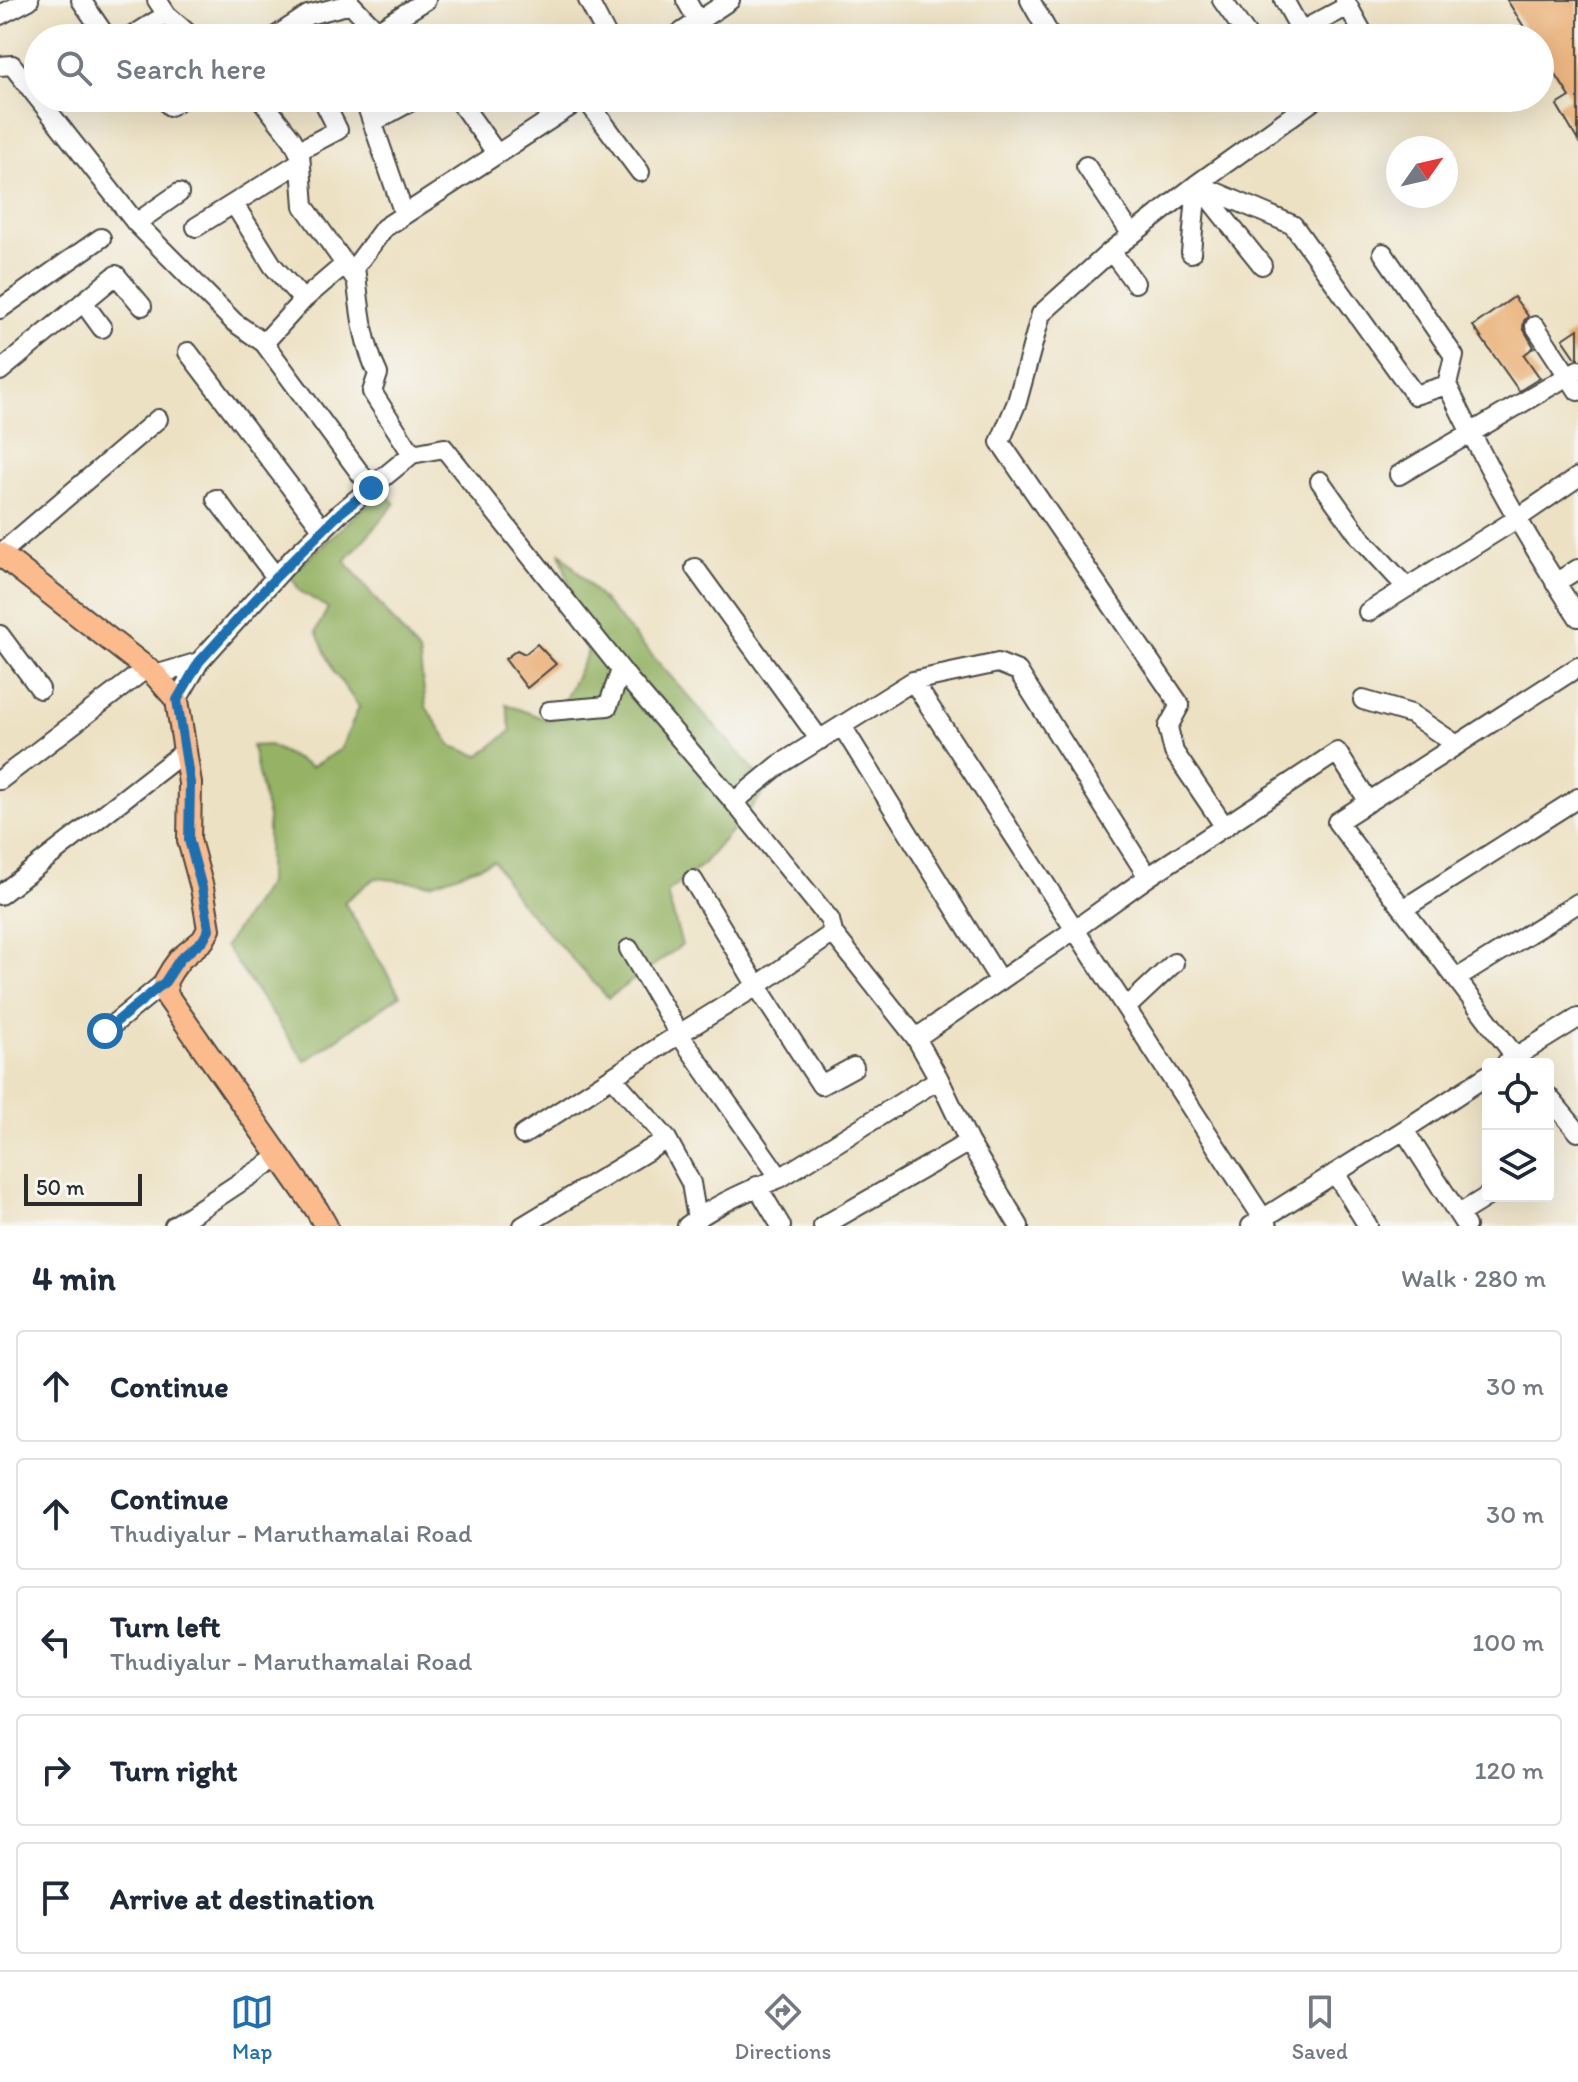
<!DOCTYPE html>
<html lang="en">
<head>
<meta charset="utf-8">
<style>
  body { margin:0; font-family:Itim,sans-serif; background:#f6f6f7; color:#1f2937 }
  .controls { position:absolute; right:24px; bottom:24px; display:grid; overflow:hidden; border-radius:8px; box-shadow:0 8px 32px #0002 }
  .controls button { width:72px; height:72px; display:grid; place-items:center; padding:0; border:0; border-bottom:2px solid #e0e1e3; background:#fff; color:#1f2937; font:40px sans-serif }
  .compass { position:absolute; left:1386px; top:136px; width:72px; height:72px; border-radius:50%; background:#fff; box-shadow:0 8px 32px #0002; rotate:56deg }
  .scale { position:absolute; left:24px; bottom:20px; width:118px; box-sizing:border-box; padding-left:8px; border:4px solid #2b2b2b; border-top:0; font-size:22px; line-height:28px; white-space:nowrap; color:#2b2b2b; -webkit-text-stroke:6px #f6f6f2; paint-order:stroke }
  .stop { position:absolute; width:24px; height:24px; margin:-18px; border:6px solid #1f6fb2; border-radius:50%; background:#fff }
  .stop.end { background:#1f6fb2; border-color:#fff; box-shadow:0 2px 8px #0008 }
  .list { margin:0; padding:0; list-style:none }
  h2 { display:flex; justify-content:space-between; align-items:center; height:104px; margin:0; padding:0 32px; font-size:34px }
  h2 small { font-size:26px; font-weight:400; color:#747a83 }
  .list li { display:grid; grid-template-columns:52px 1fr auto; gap:24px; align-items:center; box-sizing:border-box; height:112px; margin:0 16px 16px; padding:0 16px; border:2px solid #e0e1e3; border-radius:8px }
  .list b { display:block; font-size:30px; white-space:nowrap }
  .list p { margin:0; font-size:26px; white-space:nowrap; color:#747a83 }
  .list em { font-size:26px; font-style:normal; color:#747a83 }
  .icon { flex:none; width:44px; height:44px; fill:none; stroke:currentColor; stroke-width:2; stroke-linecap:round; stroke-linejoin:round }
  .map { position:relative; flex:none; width:1578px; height:1226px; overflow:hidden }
  .search { position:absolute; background:#fff; box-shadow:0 8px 32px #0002; left:24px; right:24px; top:24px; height:88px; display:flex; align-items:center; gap:20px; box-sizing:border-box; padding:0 28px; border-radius:44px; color:#747a83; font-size:30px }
  .sheet { height:744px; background:#fff }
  nav { display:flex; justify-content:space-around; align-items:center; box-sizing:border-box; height:112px; border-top:2px solid #e0e1e3; background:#fff; font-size:22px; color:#747a83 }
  nav a { display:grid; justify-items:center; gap:4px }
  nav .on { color:#1f6fb2 }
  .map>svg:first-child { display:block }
  .forest { fill:#95b265; stroke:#606e48; stroke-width:2 }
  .building { fill:#eaac70 }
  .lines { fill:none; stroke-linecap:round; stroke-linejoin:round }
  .minor-casing { stroke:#484642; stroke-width:22 }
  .major-casing { stroke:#484642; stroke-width:26 }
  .minor { stroke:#fff; stroke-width:18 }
  .major { stroke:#fbbb8c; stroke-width:22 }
  .route { stroke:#1f6fb2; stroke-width:10 }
</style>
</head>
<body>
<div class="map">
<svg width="1578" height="1226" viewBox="0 0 1578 1226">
  <rect width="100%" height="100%" fill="#f6f6f2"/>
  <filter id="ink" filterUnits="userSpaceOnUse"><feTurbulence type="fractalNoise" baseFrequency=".0125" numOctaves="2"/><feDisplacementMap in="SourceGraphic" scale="16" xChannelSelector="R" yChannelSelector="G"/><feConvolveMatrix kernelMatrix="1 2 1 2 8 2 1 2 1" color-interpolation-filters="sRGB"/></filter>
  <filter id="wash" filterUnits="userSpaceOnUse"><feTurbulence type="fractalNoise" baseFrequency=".006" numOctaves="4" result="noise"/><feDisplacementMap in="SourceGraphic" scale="32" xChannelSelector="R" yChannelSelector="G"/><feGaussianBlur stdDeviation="1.8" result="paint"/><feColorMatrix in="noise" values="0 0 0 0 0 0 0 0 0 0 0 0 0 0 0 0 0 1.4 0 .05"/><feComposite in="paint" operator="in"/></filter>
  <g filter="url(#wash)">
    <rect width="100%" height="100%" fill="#ede1c3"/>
    <path class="forest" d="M383,490L395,504L345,561L419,653L426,707L452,746L479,756L511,731L506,704L550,721L562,705L588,652L560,552L769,787L704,863L667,893L682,945L608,998L518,900L494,861L431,884L375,878L344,902L400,995L305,1061L225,946L268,883V818L252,746L269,745L311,767L341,749L359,707L334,672L316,631L328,608L300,591L290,575Z"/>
    <g id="blocks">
      <path class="building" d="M1507,0H1578V141L1557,105L1570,97L1552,69L1546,73L1540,63V38H1525L1520,30L1524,27Z
        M1514,297L1528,316L1524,321L1523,328L1534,347L1524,355L1540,378L1519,391L1473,326Z
        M1578,329V358H1576L1563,339Z
        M537,644L556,664L527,688L505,659L517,650L525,654Z"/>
    </g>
  </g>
  <g filter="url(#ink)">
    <use href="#blocks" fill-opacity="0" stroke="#484642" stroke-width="2"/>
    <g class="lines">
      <defs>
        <path id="minor" d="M81,0L107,38
          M157,0L167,15L193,38
          M588,0L608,38
          M686,0L698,21
          M1030,0L1048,32
          M1222,0L1249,38
          M1284,0L1305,38
          M1348,6L1364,35
          M0,15L29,0
          M1301,31L1348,6L1345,0
          M129,38L156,21
          M273,38L308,15L351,4L377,31
          M366,38L426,0
          M673,38L730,0
          M0,66L12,65L136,223L234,322L264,343L371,488
          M260,98L292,139L300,153L304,206L357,281
          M364,98L404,214
          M457,98L497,154
          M585,98L640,172
          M170,106L183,98
          M373,122L417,98
          M298,151L338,130L322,98
          M1086,166L1132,235
          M1197,184L1293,225L1415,395L1447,385L1454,356L1383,253
          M1199,186L1262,265
          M234,204L273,266L303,300
          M136,223L179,193
          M196,227L300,162
          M1111,251L1135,283
          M1191,253L1197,184
          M83,302L102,328
          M0,309L101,238
          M1535,326L1578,391
          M264,343L303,300L345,264
          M188,352L323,530
          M0,371L116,275L142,306
          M1447,385C1486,465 1529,543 1578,617
          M412,454L372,392L378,374C361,338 360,306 355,267L384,228L583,98
          M1399,475L1578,370
          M1320,481L1360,537L1407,588
          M216,499L276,577
          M0,554L158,419
          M695,568L820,740
          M1555,583L1578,569
          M1368,612L1518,518L1578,477
          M0,635L40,689
          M155,675L199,662L294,557L340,513L412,454L444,448L631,682L734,802L830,920L833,933L916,1038L939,1079L969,1142L1019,1226
          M913,681L1268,1226
          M177,700L199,662
          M1363,700L1411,714L1457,745
          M549,711L608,706L621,670
          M842,726L1000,981
          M0,780L147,668
          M734,802L779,765L913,681L998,663L1018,671L1148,877
          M1225,827L1174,752L1168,727L1180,705L1000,442L1017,402L1041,314L1111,251L1197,184L1317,98
          M693,880L757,986L821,1085L854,1067
          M0,895L185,751
          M1403,909L1578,798
          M629,949L679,1034L780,1178
          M1456,979L1578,903
          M1126,1008L1174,963
          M105,1031L165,982
          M916,1038L1074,930L1148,877L1337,752L1369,802
          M1507,1062L1578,1018
          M1521,1064L1337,822L1578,667
          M613,1078L667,1139L691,1183L697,1219
          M1548,1096L1578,1132
          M1404,1130L1466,1226
          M523,1135L679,1034L757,986L833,933
          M1335,1173L1368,1226
          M757,1186L781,1226
          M1459,1214L1488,1196
          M174,1226L280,1156
          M523,1226L667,1139
          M687,1226C714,1205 748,1190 780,1178L939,1079
          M823,1226L969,1142
          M1251,1226L1404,1130L1488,1075"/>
        <path id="major" d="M0,554L155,675L177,700L190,783L189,840L202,888L209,929L203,940L180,959L172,970L165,982L167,996L317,1210L326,1226"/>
      </defs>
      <use href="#minor" class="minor-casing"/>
      <use href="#major" class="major-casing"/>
      <use href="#minor" class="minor"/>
      <use href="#major" class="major"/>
    </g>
  </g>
  <g class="lines" filter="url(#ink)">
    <path class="route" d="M105,1031L165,982L180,959L203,940L209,929L202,888L189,840L190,783L177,700L199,662L276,577L340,513L371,488"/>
  </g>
</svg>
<div class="controls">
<button><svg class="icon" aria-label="locate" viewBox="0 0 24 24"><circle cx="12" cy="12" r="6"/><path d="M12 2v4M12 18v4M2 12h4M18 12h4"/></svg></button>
<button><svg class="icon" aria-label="layers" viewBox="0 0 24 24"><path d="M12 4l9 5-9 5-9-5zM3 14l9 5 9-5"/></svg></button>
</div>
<svg class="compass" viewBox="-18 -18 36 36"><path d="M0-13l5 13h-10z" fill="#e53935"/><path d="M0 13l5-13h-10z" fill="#747a83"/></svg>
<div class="scale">50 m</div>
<div class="stop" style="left:105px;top:1031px"></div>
<div class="stop end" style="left:371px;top:488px"></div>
<div class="search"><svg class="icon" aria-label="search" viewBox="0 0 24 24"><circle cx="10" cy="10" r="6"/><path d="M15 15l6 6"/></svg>Search here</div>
</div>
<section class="sheet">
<h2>4 min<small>Walk · 280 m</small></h2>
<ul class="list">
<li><svg class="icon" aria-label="ahead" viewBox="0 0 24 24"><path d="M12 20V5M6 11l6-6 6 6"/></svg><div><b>Continue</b></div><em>30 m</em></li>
<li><svg class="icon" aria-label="ahead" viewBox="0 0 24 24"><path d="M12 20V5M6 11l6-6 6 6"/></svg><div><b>Continue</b><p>Thudiyalur - Maruthamalai Road</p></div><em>30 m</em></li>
<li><svg class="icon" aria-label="left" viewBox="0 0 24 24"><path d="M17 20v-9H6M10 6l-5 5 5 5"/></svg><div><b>Turn left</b><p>Thudiyalur - Maruthamalai Road</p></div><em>100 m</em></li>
<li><svg class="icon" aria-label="right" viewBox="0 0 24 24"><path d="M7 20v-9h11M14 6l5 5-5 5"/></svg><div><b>Turn right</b></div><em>120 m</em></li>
<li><svg class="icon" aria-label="arrive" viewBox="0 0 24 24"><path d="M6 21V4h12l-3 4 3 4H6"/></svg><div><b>Arrive at destination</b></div></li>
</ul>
</section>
<nav>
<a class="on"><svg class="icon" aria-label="map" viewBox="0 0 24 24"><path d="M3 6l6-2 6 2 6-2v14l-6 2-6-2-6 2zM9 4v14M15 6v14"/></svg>Map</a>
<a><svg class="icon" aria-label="directions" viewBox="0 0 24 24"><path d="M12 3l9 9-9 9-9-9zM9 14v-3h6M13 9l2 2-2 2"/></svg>Directions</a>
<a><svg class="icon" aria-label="saved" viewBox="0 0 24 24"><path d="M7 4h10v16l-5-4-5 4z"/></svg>Saved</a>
</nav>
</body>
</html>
